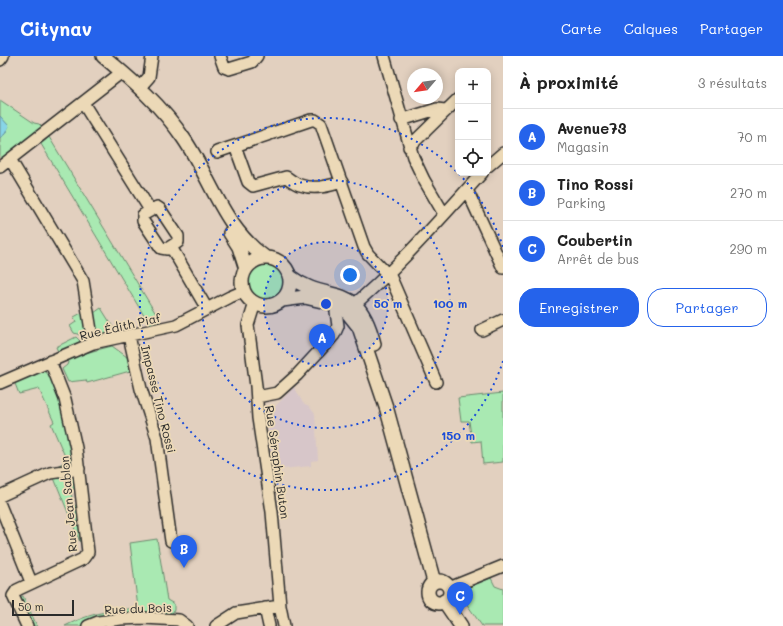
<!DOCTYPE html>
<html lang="fr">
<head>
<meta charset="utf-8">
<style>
  body { margin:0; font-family:Mali,sans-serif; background:#f6f6f6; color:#222 }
  .controls { position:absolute; right:12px; top:12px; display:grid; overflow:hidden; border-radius:8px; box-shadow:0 2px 10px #0003 }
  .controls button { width:36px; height:36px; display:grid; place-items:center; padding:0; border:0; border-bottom:1px solid #e0e0e0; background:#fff; color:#222; font:20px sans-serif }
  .compass { position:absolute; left:407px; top:12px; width:36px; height:36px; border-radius:50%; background:#fff; box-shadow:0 2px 10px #0003; rotate:241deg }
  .scale { position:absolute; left:12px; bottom:10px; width:62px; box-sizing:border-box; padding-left:4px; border:2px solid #2b2b2b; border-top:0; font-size:11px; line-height:14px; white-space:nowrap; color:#2b2b2b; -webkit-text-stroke:3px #ecd9b7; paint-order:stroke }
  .you { position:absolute; left:350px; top:219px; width:14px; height:14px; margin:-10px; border:3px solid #fff; border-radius:50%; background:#1a73e8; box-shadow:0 0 0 6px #1a73e833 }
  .badge { display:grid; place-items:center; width:26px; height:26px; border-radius:50%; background:#2563eb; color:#fff; font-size:13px; font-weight:700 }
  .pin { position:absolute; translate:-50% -33px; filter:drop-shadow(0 1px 2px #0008) }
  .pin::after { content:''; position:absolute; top:21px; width:14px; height:12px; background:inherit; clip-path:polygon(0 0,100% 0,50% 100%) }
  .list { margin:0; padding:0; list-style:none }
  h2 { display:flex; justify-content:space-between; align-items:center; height:52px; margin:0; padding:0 16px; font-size:17px }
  h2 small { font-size:13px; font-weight:400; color:#767676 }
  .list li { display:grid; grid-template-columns:26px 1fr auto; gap:12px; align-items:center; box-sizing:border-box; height:56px; padding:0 16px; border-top:1px solid #e0e0e0 }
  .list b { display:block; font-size:15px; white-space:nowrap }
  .list p { margin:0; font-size:13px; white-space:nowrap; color:#767676 }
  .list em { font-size:13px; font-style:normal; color:#767676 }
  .actions { display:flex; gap:8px; padding:12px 16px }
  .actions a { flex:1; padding:9px 0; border:1px solid #2563eb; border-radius:16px; text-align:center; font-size:14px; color:#2563eb }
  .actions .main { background:#2563eb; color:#fff }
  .icon { flex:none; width:22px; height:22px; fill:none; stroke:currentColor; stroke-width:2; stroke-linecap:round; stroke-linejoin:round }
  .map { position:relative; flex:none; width:503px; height:570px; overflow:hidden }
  header { display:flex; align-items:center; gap:24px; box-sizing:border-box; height:56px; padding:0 20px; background:#2563eb; color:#fff }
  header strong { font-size:19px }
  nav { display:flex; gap:22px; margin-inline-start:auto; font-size:14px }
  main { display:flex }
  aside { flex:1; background:#fff }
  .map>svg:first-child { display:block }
  .built { fill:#d7c6c9 }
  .green { fill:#a9e9b2; stroke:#6a8a6e }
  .water { fill:#88d5e7; stroke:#63919c }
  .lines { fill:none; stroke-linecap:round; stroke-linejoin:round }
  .minor-casing { stroke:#2b2b2b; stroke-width:14 }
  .major-casing { stroke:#2b2b2b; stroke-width:16 }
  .minor { stroke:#ecd9b7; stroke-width:11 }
  .major { stroke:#ecd9b7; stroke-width:13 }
  .ring { fill:none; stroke:#1d4ed8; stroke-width:2; stroke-dasharray:2 4 }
  .labels { text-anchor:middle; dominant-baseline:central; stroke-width:3.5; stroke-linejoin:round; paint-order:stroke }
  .street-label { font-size:12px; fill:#2b2b2b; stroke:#ecd9b7 }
  .centre { fill:#1d4ed8; stroke:#ecd9b7; stroke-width:2 }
  .ring-label { font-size:12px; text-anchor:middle; font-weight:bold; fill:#1d4ed8; stroke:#ecd9b7; stroke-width:3.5; stroke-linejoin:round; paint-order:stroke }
</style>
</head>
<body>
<header>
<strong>Citynav</strong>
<nav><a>Carte</a><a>Calques</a><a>Partager</a></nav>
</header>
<main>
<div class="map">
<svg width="503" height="570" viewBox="0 0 503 570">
  <rect width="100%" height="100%" fill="#e2d0bf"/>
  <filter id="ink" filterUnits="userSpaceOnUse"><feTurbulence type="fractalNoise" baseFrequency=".025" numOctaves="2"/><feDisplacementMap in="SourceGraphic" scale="8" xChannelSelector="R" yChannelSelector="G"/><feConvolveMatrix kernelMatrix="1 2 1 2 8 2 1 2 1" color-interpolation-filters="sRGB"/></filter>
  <g filter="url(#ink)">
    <path class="built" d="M294,331L303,347L309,350L315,358L318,404L311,405V410L273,414L267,364L271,355Z"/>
    <path class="green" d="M0,44L34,67L39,68L44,73L0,106Z
      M49,81L156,258L160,265L149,268L41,88Z
      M247 226a19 19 0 1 1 38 0a19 19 0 1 1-38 0Z
      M101,252L116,276L108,279L100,277L95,272L94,257Z
      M85,255L87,281L74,277L70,270L76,266L74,261Z
      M76,281L82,287L59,298L56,291Z
      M112,290L127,301L130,315L87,327L86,324L68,326L62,313L67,309L70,301Z
      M43,315C64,323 70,388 74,408L51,413L67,405L51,368L54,366L39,333L19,338L14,325Z
      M503,337V406L483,408L481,385L472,386L469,365H461L458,342Z
      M73,418L77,433L71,434L73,450L79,449L82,474L80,486L54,422Z
      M157,483L167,544L174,548V554L172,558L97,563L81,570H65C93,556 108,555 138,552L130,487Z
      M491,522L495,530L503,533V570H482L466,547L467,532Z
      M23,540L37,570H31L19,541Z"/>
    <path class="water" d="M0,60L9,70L5,78L0,82Z"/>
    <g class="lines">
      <defs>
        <path id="minor" d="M220,0L224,11L229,13L252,6L257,0
          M384,0L413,101L424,124L444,158
          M0,4L3,0
          M140,31L149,21L152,0
          M83,47L150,154
          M401,64L437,53L445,54
          M235,90L248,126L253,130L286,121C291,124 295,128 300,129C314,134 329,130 342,126
          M409,91L458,43
          M217,96L311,64H315L321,68L364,191L368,198L391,222L436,326
          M10,103L83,225L93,287
          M488,110L503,97
          M0,111L122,16
          M467,134L503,212
          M157,151L160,153L178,180V186L167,193L161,192L143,165V159Z
          M171,191L207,253
          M255,247L248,269L256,330L258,362L272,456L280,550L284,570
          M348,254C397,213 439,164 482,117
          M482,274L503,264
          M129,280L141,333L157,382L171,485
          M0,327L93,287L176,269L230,241L244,235
          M257,341L277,337L297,319L334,279L338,270L335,248
          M0,440L50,417L79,413
          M0,449L31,526
          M449,532L503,510
          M265,552L269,570
          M27,570L13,540L17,534L83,503L88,496L76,392L65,343L50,305
          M88,570L98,566L121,563L144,562L179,564L187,570
          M216,570L236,557L280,550"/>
        <path id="major" d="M103,0C133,25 162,50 184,83C212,124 223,172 266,202
          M230,177L239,191L246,213
          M242 226a24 24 0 1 1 48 0a24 24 0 1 1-48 0Z
          M289,220C330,251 357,221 374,288
          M282,244L305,241L335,248L347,256L359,271L387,354L434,526
          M428 536a11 11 0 1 1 22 0a11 11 0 1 1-22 0Z
          M444,545L461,570"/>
      </defs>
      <use href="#minor" class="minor-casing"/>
      <use href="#major" class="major-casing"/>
      <use href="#minor" class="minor"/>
      <use href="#major" class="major"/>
    </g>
  </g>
  <circle cx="326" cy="248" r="62" fill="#1d4ed8" fill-opacity=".12"/>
  <g class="ring">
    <circle cx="326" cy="248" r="62"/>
    <circle cx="326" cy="248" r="124"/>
    <path d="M503 305A186 186 0 1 1 503 191"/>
  </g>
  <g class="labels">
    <g class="street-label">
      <text transform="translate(120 270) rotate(-13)">Rue Édith Piaf</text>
      <text transform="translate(159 343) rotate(76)">Impasse Tino Rossi</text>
      <text transform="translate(278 406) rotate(82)">Rue Séraphin Buton</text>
      <text transform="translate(68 448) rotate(-95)">Rue Jean Sablon</text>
      <text transform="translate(138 552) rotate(-2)">Rue du Bois</text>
    </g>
  </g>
  <circle cx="326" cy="248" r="6" class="centre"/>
  <g class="ring-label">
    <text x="388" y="252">50 m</text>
    <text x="450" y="252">100 m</text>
    <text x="458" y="384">150 m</text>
  </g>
</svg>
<div class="controls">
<button>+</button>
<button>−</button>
<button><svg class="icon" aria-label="locate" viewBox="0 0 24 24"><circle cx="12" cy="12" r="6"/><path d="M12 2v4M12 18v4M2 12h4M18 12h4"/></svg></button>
</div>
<svg class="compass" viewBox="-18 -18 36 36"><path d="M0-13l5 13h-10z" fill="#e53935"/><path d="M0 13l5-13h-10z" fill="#767676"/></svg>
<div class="scale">50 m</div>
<div class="you"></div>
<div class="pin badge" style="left:322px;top:301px">A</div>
<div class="pin badge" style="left:184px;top:512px">B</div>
<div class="pin badge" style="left:460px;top:559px">C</div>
</div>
<aside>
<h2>À proximité<small>3 résultats</small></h2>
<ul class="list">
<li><span class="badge">A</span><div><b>Avenue73</b><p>Magasin</p></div><em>70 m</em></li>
<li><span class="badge">B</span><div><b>Tino Rossi</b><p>Parking</p></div><em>270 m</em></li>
<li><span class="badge">C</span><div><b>Coubertin</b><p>Arrêt de bus</p></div><em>290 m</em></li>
</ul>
<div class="actions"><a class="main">Enregistrer</a><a>Partager</a></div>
</aside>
</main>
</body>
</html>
